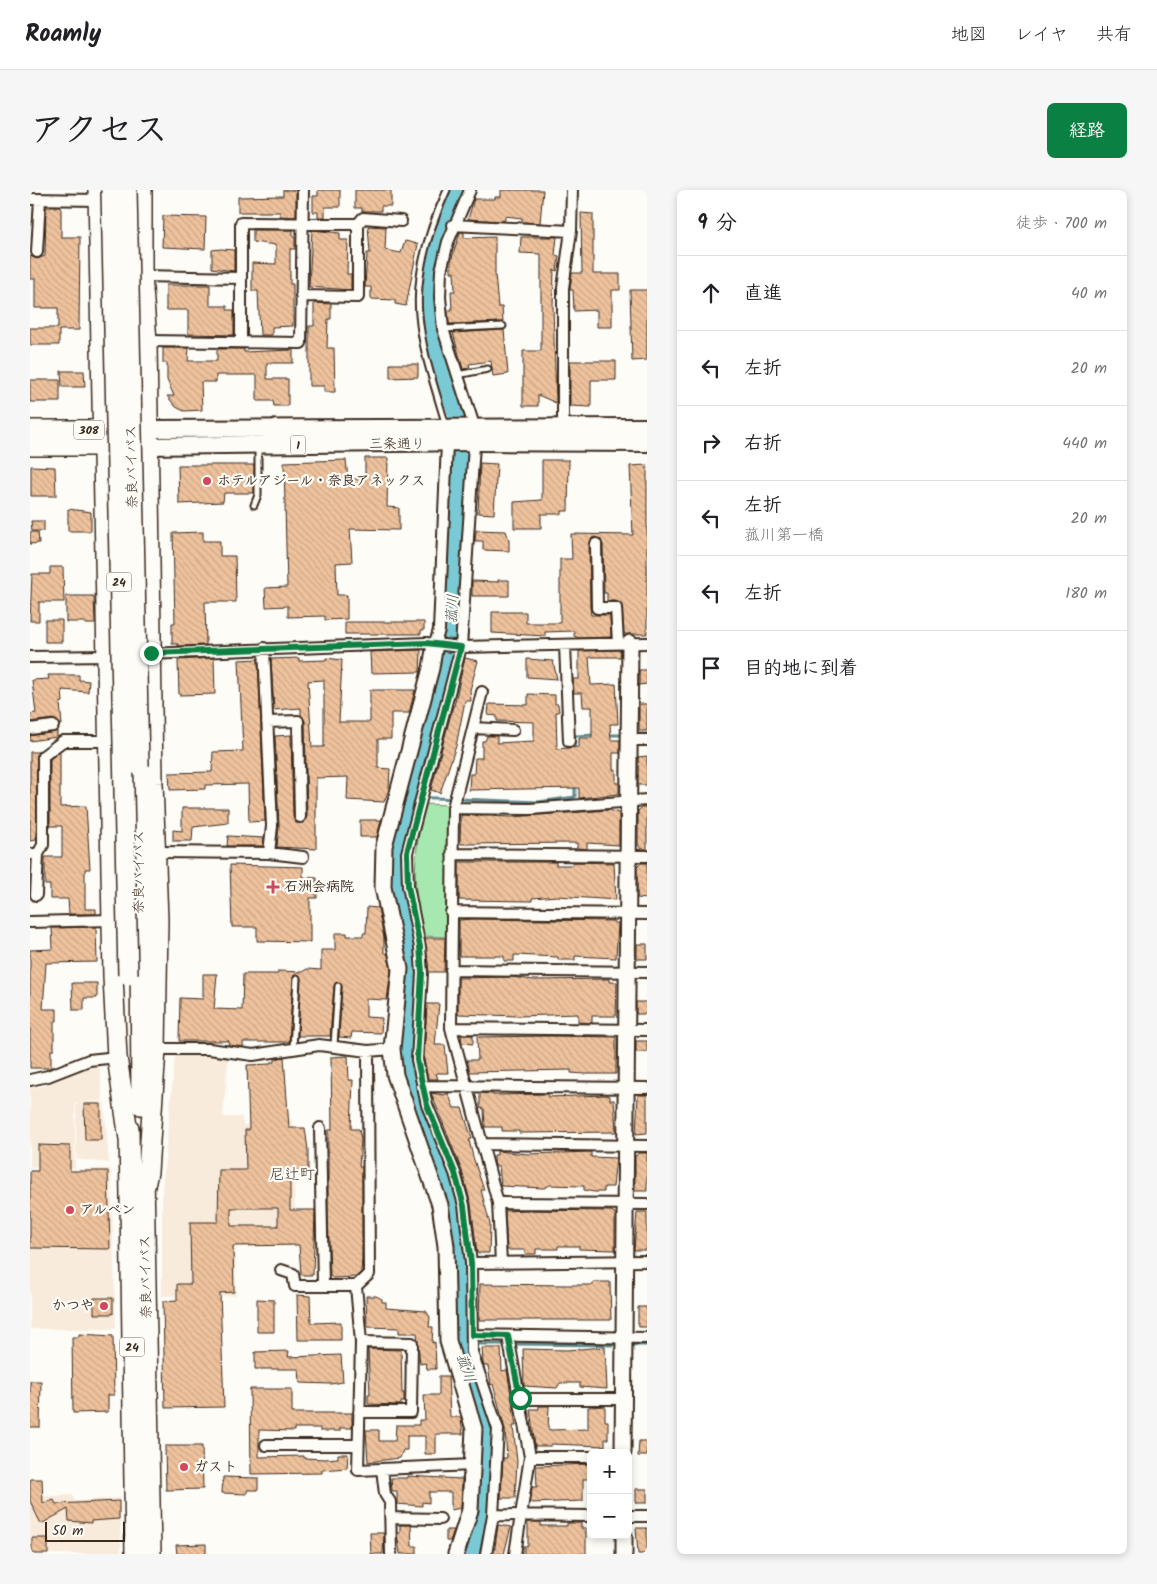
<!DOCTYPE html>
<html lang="ja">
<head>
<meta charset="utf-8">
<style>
  body { margin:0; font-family:Kalam,"Klee One",sans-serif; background:#f6f6f6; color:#202124 }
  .controls { position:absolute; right:15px; bottom:15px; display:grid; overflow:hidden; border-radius:8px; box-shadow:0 2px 8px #0003 }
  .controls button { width:45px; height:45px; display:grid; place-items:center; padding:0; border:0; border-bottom:1px solid #e0e0e0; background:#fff; color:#202124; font:25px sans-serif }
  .scale { position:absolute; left:15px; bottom:12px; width:80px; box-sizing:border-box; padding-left:5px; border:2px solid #3b2a1e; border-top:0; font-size:14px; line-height:18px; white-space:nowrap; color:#3b2a1e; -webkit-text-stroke:4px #fdfcf7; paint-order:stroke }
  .stop { position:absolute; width:15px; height:15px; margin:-11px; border:4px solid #0b8043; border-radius:50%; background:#fff }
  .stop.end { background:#0b8043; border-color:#fff; box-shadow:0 1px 5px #0008 }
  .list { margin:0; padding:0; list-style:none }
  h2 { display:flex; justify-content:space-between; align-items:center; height:65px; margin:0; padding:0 20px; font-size:21px }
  h2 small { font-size:16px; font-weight:400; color:#757577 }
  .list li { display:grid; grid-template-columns:32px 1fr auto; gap:15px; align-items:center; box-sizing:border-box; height:75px; padding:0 20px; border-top:1px solid #e0e0e0 }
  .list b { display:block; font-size:19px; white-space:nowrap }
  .list p { margin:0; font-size:16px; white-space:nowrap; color:#757577 }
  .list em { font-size:16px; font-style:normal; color:#757577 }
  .icon { flex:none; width:28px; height:28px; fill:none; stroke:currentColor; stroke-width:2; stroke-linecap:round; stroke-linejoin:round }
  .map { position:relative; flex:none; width:617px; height:1364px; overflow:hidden; border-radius:8px }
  header { display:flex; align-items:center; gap:30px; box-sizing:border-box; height:70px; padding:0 25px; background:#fff; border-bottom:1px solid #e0e0e0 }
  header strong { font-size:24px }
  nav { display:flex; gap:28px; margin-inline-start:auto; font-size:18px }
  .intro { display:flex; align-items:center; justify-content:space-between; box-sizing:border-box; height:120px; padding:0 30px }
  h1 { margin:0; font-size:35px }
  .button { padding:12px 22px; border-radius:8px; background:#0b8043; color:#fff; font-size:18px; font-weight:700 }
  main { display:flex; gap:30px; padding:0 30px }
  aside { flex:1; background:#fff; border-radius:8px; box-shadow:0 2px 8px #0003 }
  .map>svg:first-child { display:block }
  .built { fill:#f8ebdc }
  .green { fill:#a7e8b0; stroke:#718967 }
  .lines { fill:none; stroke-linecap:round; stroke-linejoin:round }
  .stream { stroke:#618a8c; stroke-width:3 }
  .river { stroke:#7acad6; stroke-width:19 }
  .building { fill:url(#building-back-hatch); stroke:#3b2a1e; fill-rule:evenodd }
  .lane-casing { stroke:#3b2a1e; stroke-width:9 }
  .street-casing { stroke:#3b2a1e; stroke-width:14 }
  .secondary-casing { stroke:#3b2a1e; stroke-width:19 }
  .primary-casing { stroke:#3b2a1e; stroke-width:20 }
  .highway-casing { stroke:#3b2a1e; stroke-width:22 }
  .lane { stroke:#fdfcf7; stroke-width:5 }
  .street { stroke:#fdfcf7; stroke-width:10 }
  .secondary { stroke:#fdfcf7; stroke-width:15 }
  .primary { stroke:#fdfcf7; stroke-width:16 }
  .highway { stroke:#fdfcf7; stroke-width:19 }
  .highway-bridge-casing { stroke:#3b2a1e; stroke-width:22; stroke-linecap:butt }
  .highway-bridge { stroke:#fdfcf7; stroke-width:19 }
  .route { stroke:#0b8043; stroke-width:6 }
  .poi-dot { fill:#d1495b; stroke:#fdfcf7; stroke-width:2 }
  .labels { text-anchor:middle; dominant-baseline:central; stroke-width:4.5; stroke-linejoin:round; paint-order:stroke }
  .shield { fill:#fdfcf7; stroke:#75695f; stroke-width:1 }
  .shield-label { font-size:12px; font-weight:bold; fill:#3b2a1e }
  .street-label { font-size:14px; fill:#3b2a1e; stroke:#fdfcf7 }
  .poi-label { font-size:14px; font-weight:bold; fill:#3b2a1e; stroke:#fdfcf7; text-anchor:start }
  .water-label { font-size:15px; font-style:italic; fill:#4e5a55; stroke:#fdfcf7 }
  .neighbourhood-label { font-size:15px; fill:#3b2a1e; stroke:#fdfcf7 }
</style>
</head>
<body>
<header>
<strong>Roamly</strong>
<nav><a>地図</a><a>レイヤ</a><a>共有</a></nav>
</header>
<div class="intro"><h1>アクセス</h1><a class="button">経路</a></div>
<main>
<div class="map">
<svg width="617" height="1364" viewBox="0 0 617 1364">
  <defs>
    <pattern id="building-back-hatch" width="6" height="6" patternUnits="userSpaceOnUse" patternTransform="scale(1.25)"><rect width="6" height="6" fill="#eec29d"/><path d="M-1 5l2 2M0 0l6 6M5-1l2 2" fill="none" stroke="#cda787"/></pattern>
  </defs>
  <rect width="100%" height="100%" fill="#fdfcf7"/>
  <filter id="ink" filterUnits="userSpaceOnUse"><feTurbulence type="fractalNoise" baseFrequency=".02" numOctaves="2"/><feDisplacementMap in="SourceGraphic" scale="10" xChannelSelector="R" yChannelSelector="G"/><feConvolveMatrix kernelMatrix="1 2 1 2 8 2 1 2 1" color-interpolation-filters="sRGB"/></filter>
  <g filter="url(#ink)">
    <path class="built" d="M145,864L180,865L198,869L193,927H212L213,935L262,929L266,1056L205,1057L206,1106H132V1001Z
      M69,874L73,911L45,912V978H0V897H10L44,883L56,876Z
      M46,912H74L79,973L46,969Z
      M81,979L86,1139H0V980Z
      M43,1305L44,1311L90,1308L91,1364H0V1307Z"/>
    <path class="green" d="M395,614L418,615L416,747L393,746C382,694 383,666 395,614Z"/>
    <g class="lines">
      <path class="stream" d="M609,544H617
        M578,545H592
        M544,561L545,546L564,545
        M380,607L508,612L545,607V594
        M428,1154H476
        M483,1154L589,1155
        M598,1155H617"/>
      <path class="river" d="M428,0L403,59L397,103L398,132L402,151L432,236L421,448L411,502L391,561L385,593L374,614L366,642L362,680L364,700L380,765V791L374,845V877L387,928L416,994L423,1023L428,1065V1154L450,1224L454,1247L451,1316L445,1355L441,1364"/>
    </g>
    <path class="building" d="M253,0H266V27L250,26V22H208V7L253,6Z
      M288,0H310V17H295V27H288V22H283V6H288Z
      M325,0H361V16H351V21H332V18H325Z
      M471,0H513L510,33L492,32V28L475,26V30L471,31L438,29L444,9H465V7H471Z
      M16,17H31V47H50L49,140H29V155H0V138H28V118H5V89H0V66L7,69L15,66Z
      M551,23L563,24V84H590V100H582V137H567V120L544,121L543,100H540L542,83H552Z
      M133,26L176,27L175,59L132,57Z
      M338,36L356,37L355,60L371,63L375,51L388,54L376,116L365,114V110L341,109V97H335L337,63H340Z
      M223,40H263V47H265V59H260V94H263V136L242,137V145H230L228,101H222V73L246,74V55L223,52Z
      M282,40L310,43V50H318L317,84H321V100L279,97Z
      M430,42H434V48L465,47V84L468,117H472L473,132L419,134L418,120H422L421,101H425L424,82H421V71Z
      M491,47H527L525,65L529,66L527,81L524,80L523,116L526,213L508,205V216H493V161H511V64L490,63Z
      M191,59L204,60V81L182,78V60Z
      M136,95H180V116H197V120H204V145L158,144V120H136Z
      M600,100H617V170L602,171Z
      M284,113L301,114V129H298L297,158H304L305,202H294V196H279V136H284Z
      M474,140L478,184L463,186L461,171L439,174L440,178L433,179L423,143Z
      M133,158H159L158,171H187V159H214V162L263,160V173H237V189H258V216H244L243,211H227V185H186V192H171L172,220L154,221L146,217L137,206H144L137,190V173H133Z
      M540,171H586V190H561V217L540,216Z
      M360,174H388V187L360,188Z
      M31,181H54L55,197H32Z
      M0,190H30V212H0Z
      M335,268H358L357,317L369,318V340L320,339L322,372L306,373L307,405H317V429L295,430V426L258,427V416L236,417L235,398L257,397L254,272L316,270L318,289H335Z
      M512,270H539L538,321H532V324H511V338H484V312L512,310Z
      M450,273L467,274L464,324L448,323Z
      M148,275H224V303H194L193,312L149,314Z
      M617,275V444H594L592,415L586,411H577V403H574L573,354L566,347L562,348L559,354L560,418L561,425H580L581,447L549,448L544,446V441L515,442V446L462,443V422H496V433H530V369H542L541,344L603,345L600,276Z
      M1,276L25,277L26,306H1Z
      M38,319L61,322V341H38Z
      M1,331H14V341H2Z
      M446,340L476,341L479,350V361L453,360V351H445Z
      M0,342H8L9,353L0,354Z
      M173,342V351H190V366H205L206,412H175L176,455L148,456V454H142V433H145L143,343Z
      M20,377H33L34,412H9V431H0L2,384H20Z
      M468,390H479V406H442V391L468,392Z
      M36,406H64L65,434H55V432H36Z
      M15,430H32V452H15Z
      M315,432H394V440H391V444H315Z
      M391,460L390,482L341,483L340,462Z
      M591,460L590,467H559L561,495L586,494L588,534H580L581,550H590V563H583V580H586V593H589V604L549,608V598L439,600L440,584H444L445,568H452V551H455L457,546H467V553L504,551V532L467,531V526L458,525L459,514L498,515V504L525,505V514H528L529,522H526L527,559L549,557V548H562V517H553L552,503H544L543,489H549V461Z
      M184,468L185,504L149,505L148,470Z
      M269,468V471L296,470V468L312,470L309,532H340V500H385L379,523H361V549H348V578L360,579L359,599L354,612L317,610L318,587L286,588V659L247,657L249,636L245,546L261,545L263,627L266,633H273L277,627L275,531L271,525V518L244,520L241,469ZM294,490V557H282L278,491Z
      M435,468L448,471L440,500L441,511H435L426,556L410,603L401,600L423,516H424Z
      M228,469L235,631L219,632L218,594L175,595V599L140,600L139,583L182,582L183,562L213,561L209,470Z
      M497,469L523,471L527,489L497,487Z
      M609,480H617V494L609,495Z
      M18,485H49V490L59,491L58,502L32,500L33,512L30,513L32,535L23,529L0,532V524L6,523L2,490L19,489Z
      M609,514H617V541H609Z
      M27,541V547L0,551V546Z
      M0,562H8L6,650L0,651Z
      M30,562V617L56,616L60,679H55V719H66V724H39L38,709H20V695H15V667H32V636H20V569Z
      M617,566V595H608V567Z
      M612,617H617V659H611L608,655V621Z
      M152,618H198V633L163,637L162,651H143V640L152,641Z
      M579,620L589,623V655L557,653V659L547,658V653L431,654L430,651L431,625L482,627Z
      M330,630H351L347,647H330Z
      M198,646L234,648L233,656H197Z
      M429,672H526V675H543V672L584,673L586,710L527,706L502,708V711L429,710Z
      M611,673H617V709L607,708V677Z
      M200,675L273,677V687L287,688V708H280V752L227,751V737H202Z
      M337,717L348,718L354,748V762L358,765L361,780L357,810L336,809V827L352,828L351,843L322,842L321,848L309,847L312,796L308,792L304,796L300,846H268L271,788L267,784L263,788L259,852H213V857L198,855L199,851H149L150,808L173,809V784H187L184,819L212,820L213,784H248V781L272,782L277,779L291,780V760H305V743H317V746H333V743H336Z
      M444,729L584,731V733H588L586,768L545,766V770H528V767L484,765V771H474V766H429V730Z
      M66,737L67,772L16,773L13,819H27V831H24V860H21V878H0V760L23,759L22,738Z
      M395,748H415L414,782H399Z
      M607,754H617V769H607Z
      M481,787L504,790L579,789V792H587L586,826H562V833L548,832V824L488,826L428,824V788Z
      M42,793H67V808H54V820H43Z
      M606,812H617V824H606Z
      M397,814H409L405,855H415L418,883H406L408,889H398L394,869Z
      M431,845H443V854L432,853Z
      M521,846L586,847V884H554L541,883V880L440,882L437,870H448L447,847Z
      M606,851H617V862H606Z
      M318,866L319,890H323L321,939H329L331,949L329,977H332V1068L331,1082L326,1087L303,1088L300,1086L298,1020V940H302L301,867Z
      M254,867L259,938H275L278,960V985H260V1020H285L283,1085H271L269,1055L203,1056L204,1102L190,1103L194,1217L135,1218L133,1111L147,1110V1094H161L160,1032H188L189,980H216L215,940H219L217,875L240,874V872H245V869ZM201,1018H248V1036H201Z
      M401,903L414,905L418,903L424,918H432L442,949L439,950L443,967L454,1000H451L460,1034L459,1063H447L441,1014L432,981Z
      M450,903L463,904V905L518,904V907L576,905L580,906V910H584L586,942L489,943V941H472V937H455L454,919L450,918Z
      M608,905H617V943L606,944Z
      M54,914H71V950H55Z
      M8,955L40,956V981H78L80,1059L0,1058V981H8Z
      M467,961L498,964L561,962V967L586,968L583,997H574V1002H564L554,1000V996H551L520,995L514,998L471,996L469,976H465L464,971V965H467Z
      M609,963H617V1001H605V966Z
      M495,1020L581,1021L585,1023V1060L549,1059V1056H528V1059H506V1064H495V1060H477L475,1021Z
      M607,1022H617V1060H604Z
      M563,1092H580L581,1130H449L450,1094L538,1095H563Z
      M267,1105L280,1106L281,1133L311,1132V1150H268Z
      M336,1106H346L352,1109V1112H356V1118L396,1121L400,1127L399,1137H403L402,1153L405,1152L406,1179H397L396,1173L390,1174L387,1143H369V1138L337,1137Z
      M64,1108H83V1124H64Z
      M227,1109L244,1110V1142H227Z
      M608,1117H617V1137H608Z
      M49,1144L83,1146L84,1205H78V1222L43,1223L42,1147H49Z
      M575,1157L577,1199L550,1197V1193H530L527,1198L494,1196L493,1159L537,1160Z
      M452,1158H471L472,1181L477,1180L486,1236H483L487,1271L485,1308H471L473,1268H477L475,1239L463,1194L461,1195L458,1176H454L453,1173Z
      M338,1159L371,1160L372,1203H374V1212H371V1215L338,1214V1205H340Z
      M259,1161L258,1167L311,1165L313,1192L301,1194L270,1193L269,1179H225V1162Z
      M409,1186H418L420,1227H431L433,1244H406V1264H395V1246H377V1260H373L370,1268L338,1272L336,1240H349V1251H365L366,1235H389V1230H395L394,1205H409Z
      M0,1191H11L10,1237H0Z
      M220,1199H262V1223H322V1238H310V1241H290V1238H264V1241L229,1240V1267L274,1266V1268L295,1269L308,1268V1264H318L317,1278L292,1280V1283L221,1284Z
      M509,1216H519L518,1239L521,1240L558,1239V1217L575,1216V1231H578V1249H575V1256L521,1254V1256H505L500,1219H509Z
      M609,1251H617V1266H608Z
      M135,1256H172L173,1299L136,1300Z
      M561,1274V1289H553V1311L501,1313L502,1297H507L506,1276Z
      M377,1286L432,1289L431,1318L421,1320V1302H399V1313L392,1312V1316L367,1314V1301H362L361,1288H377Z
      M193,1287L228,1288V1300H217V1304L192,1303Z
      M0,1289H12L13,1313L24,1310L26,1314L89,1311V1329L61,1331V1333L39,1331L38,1319L11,1334L0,1311Z
      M606,1299H617V1313H606Z
      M498,1332H511V1336H537V1333H551V1338H556V1364H494V1356H498Z
      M370,1335H381L382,1356H387V1364H370L367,1343H370Z
      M468,1335L481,1337L474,1364H464Z
      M606,1338H617V1364H608Z
      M416,1340H424L420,1351H416Z
      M340,1343H354L353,1364H341Z
      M2,1348H18V1364H2Z
      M176,1354V1364H147L146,1355Z"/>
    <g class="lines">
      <defs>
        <path id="lane" d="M413,139L473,136
          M427,185L458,179
          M416,236C406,200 392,163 389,125C385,82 399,39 417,0
          M224,315L228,305V258
          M304,855L308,796
          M263,858L267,788"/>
        <path id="street" d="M440,0L418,52L411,81L410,107L413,139L445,239L431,457L377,663L378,696L390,757L392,783L387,870L397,915L425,983L434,1015L441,1073L442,1162L468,1239L463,1325L456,1364
          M0,9L68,10
          M423,35L541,41
          M7,62L10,9
          M112,86L211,88
          M271,106L328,107V34
          M117,151L271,153L273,0
          M211,152V33L328,34L333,28L371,31
          M533,236V98L541,41L542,0
          M566,354L567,418H586L588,453
          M405,454L409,440L417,253
          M535,455L539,551
          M234,458L242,636L239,663
          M118,464L396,453L431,457L617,453
          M0,467L79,466
          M452,502L423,618L421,838L468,1013L471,1073
          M237,532L268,531L270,627
          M443,538L483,540
          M0,539L23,536
          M600,550H617
          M423,618L500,619L617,610
          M126,662L239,663L273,667
          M0,664H8L13,655V566L33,551H80
          M422,664L617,666
          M6,705L8,664
          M421,722L617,724
          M0,732L82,730
          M421,780L617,782
          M421,838L617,840
          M126,859H179L223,865L289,855L338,861L362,859
          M0,890L18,886L59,870L87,867
          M392,896L617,898
          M290,938L293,1095
          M451,954L617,956
          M468,1013L617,1014
          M441,1073L617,1071
          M251,1080L263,1084L265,1096H326L339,1084L338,861
          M326,1096L331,1152L328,1280L443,1275
          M442,1145L617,1148
          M478,1146L500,1267L485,1364
          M490,1209H594
          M329,1222H381L382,1153L331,1152
          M236,1255H328
          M500,1267H561
          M352,1279L355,1304L360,1312L361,1364
          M463,1325L561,1326
          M598,1326H617
          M361,1328L410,1329"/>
        <path id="secondary" d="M405,454L401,478L354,656L353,697L370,779L362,859L365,885L410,1015L416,1056L418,1151L444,1239L440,1320L426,1364
          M593,1263L600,453
          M594,1345V1364"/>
        <path id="primary" d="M117,239L617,237
          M117,256L445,252L617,253"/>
        <path id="highway" d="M68,0L83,786L87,867L99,949
          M112,0V86L117,151L123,593L128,730L126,859L118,982L115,996
          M0,240H86
          M0,256H86
          M109,576L111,915
          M99,938L105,1364
          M114,985L121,1364"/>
      </defs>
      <use href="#lane" class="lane-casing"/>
      <use href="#street" class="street-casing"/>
      <use href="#secondary" class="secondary-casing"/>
      <use href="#primary" class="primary-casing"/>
      <use href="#highway" class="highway-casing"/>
      <use href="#lane" class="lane"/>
      <use href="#street" class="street"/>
      <use href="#secondary" class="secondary"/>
      <use href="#primary" class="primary"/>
      <use href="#highway" class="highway"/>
      <defs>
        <path id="highway-bridge" d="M81,0L98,785
          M97,0L109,576"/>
      </defs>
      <use href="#highway-bridge" class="highway-bridge-casing"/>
      <use href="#highway-bridge" class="highway-bridge"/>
    </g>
  </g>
  <g class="lines" filter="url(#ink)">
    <path class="route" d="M121,463L396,453L431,457L377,662L378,696L390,757L392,783L387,870L397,915L425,983L434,1016L441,1073L442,1145L478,1146L490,1208"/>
  </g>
  <g class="poi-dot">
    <circle cx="177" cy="291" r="5"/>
    <path d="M240.5 689.5h5v5h5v5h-5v5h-5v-5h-5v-5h5z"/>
    <circle cx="40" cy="1020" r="5"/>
    <circle cx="74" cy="1116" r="5"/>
    <circle cx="154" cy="1277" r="5"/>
  </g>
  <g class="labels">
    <g class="shield">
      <rect x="44" y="230.5" width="30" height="19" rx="4"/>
      <rect x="260.5" y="245.5" width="15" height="19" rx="4"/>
      <rect x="76.5" y="382.5" width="25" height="19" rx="4"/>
      <rect x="89.5" y="1147.5" width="25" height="19" rx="4"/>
    </g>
    <g class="shield-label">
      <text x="59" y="240">308</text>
      <text x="268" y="255">1</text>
      <text x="89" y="392">24</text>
      <text x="102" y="1157">24</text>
    </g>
    <g class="street-label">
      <text x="367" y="254">三条通り</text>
      <text transform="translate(102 277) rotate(-91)">奈良バイパス</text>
      <text transform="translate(109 682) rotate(-90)">奈良バイパス</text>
      <text transform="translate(116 1087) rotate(-91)">奈良バイパス</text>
    </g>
    <g class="poi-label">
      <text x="187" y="291">ホテルアジール・奈良アネックス</text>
      <text x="254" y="697">石洲会病院</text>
      <text x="50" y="1020">アルペン</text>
      <text x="64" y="1116" text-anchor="end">かつや</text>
      <text x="164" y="1277">ガスト</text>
    </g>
    <g class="water-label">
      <text transform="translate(423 419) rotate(-87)">菰川</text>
      <text transform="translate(435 1178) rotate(72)">菰川</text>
    </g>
    <g class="neighbourhood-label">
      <text x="262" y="985">尼辻町</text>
    </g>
  </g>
</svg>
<div class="controls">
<button>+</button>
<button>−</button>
</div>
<div class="scale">50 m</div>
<div class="stop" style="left:490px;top:1208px"></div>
<div class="stop end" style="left:121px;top:463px"></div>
</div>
<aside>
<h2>9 分<small>徒歩 · 700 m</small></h2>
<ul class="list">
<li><svg class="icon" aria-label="ahead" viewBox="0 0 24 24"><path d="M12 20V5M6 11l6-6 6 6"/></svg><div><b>直進</b></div><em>40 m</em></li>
<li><svg class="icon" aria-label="left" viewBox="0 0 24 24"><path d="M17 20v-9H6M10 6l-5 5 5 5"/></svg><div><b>左折</b></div><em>20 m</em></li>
<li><svg class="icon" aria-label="right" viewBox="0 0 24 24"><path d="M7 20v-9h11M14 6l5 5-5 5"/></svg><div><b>右折</b></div><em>440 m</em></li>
<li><svg class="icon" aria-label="left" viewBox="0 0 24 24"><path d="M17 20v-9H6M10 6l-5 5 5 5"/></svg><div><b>左折</b><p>菰川第一橋</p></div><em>20 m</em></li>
<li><svg class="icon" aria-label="left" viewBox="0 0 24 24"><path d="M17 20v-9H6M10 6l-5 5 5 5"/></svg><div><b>左折</b></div><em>180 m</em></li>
<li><svg class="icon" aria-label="arrive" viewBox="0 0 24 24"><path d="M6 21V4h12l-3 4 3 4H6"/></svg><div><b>目的地に到着</b></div></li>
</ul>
</aside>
</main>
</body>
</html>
